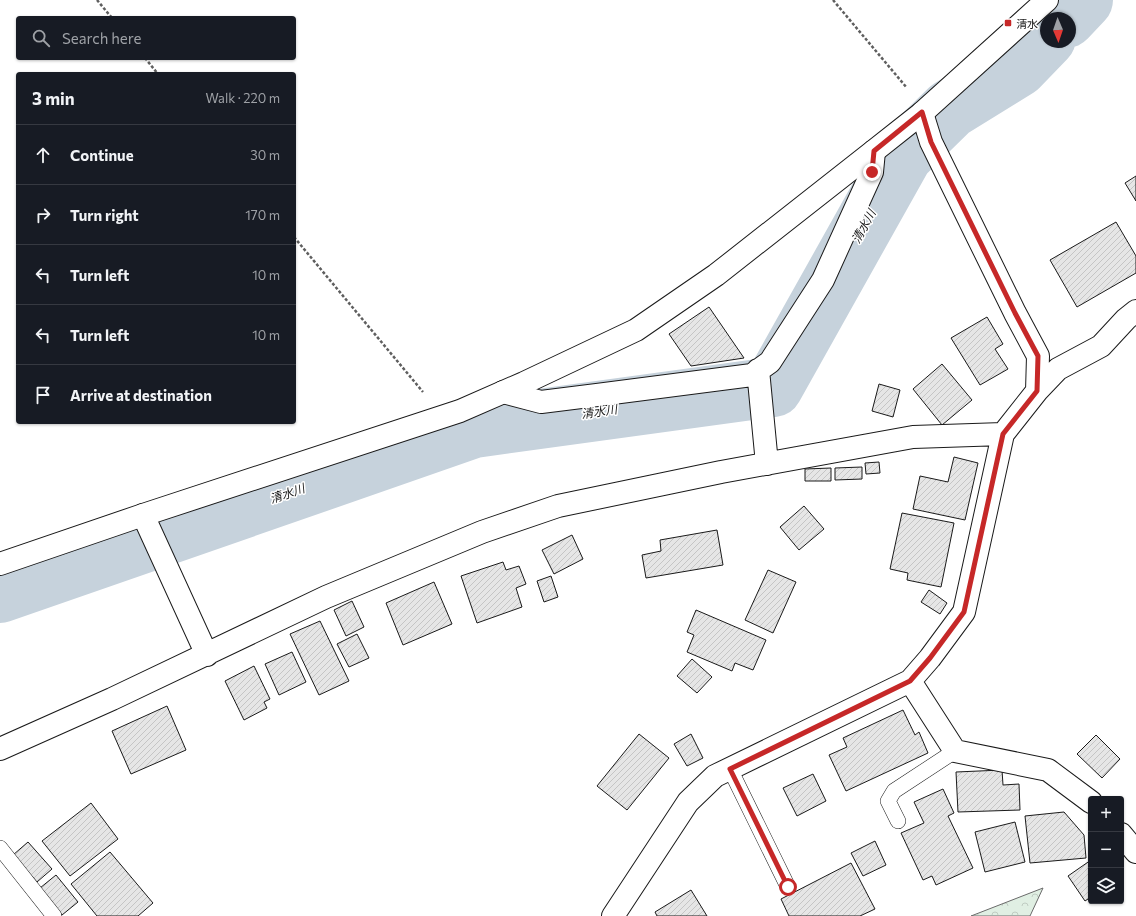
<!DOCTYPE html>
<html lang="en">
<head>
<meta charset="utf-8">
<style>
  body { margin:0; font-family:Commissioner,"Noto Sans JP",sans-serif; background:#242831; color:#f1f3f6 }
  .controls { position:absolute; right:12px; bottom:12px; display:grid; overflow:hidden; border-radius:4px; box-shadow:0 1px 3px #0004 }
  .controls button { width:36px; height:36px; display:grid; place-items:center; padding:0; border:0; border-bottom:1px solid #363941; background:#171b24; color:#f1f3f6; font:20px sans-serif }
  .compass { position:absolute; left:1040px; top:12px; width:36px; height:36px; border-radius:50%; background:#171b24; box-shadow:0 1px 3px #0004; rotate:178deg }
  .stop { position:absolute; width:12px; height:12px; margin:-9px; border:3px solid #c62828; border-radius:50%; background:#fff }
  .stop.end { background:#c62828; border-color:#fff; box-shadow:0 1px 4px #0008 }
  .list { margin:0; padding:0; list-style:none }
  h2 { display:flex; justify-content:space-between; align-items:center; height:52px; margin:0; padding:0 16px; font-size:17px }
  h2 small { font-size:13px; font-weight:400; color:#9ea1a6 }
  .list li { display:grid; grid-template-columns:26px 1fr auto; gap:12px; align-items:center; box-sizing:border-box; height:60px; padding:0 16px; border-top:1px solid #363941 }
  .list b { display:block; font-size:15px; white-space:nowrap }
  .list em { font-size:13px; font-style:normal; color:#9ea1a6 }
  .icon { flex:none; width:22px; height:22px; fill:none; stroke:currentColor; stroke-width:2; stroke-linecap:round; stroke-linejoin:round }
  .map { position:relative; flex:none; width:1136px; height:916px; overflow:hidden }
  .search { position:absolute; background:#171b24; box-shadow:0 1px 3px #0004; left:16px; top:16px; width:280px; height:44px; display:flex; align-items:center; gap:10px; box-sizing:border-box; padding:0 14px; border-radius:4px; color:#9ea1a6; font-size:15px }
  .panel { position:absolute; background:#171b24; box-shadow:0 1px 3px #0004; left:16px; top:72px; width:280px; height:352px; border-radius:4px }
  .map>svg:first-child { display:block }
  .forest { fill:url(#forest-crowns); stroke:#6a6a6a }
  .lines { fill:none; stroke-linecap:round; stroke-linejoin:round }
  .river { stroke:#c6d2dc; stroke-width:60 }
  .building { fill:url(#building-hatch); stroke:#1a1a1a }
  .lane-casing { stroke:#1a1a1a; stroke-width:16 }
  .street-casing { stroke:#1a1a1a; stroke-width:24 }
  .secondary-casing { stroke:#1a1a1a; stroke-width:24 }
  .path { stroke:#5f5f5f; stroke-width:2.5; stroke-dasharray:3 2; stroke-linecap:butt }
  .lane { stroke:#fff; stroke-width:15 }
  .street { stroke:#fff; stroke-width:22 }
  .secondary { stroke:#fff; stroke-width:22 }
  .route { stroke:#c62828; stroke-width:5 }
  .poi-dot { fill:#c62828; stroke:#fff; stroke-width:1.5 }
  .labels { text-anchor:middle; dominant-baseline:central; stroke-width:3; stroke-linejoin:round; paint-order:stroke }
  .poi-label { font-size:11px; fill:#1a1a1a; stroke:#fff; text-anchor:start }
  .water-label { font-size:12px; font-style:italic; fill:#1a1a1a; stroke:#fff }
</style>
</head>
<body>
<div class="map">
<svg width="1136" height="916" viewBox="0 0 1136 916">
  <defs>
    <pattern id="forest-crowns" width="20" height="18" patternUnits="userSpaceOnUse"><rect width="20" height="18" fill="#e0efe3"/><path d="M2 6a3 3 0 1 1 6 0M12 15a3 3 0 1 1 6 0" fill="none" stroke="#c0ccc2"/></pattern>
    <pattern id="building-hatch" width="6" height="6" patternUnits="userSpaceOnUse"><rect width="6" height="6" fill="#e6e6e6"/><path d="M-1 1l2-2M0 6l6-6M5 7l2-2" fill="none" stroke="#c5c5c5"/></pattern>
  </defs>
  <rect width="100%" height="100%" fill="#fff"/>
  <path class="forest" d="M1043,888L1030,916H971Z"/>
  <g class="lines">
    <path class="river" d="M1066,18L1083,0
      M0,593L474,428L773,387L903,155L950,109L1018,67L1046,38"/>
  </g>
  <path class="building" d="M1136,176V201L1125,183Z
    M1116,222L1136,256V273L1077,307L1050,260Z
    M709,307L744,358L691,366L669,334Z
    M987,317L1003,344L995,349L1008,369L980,385L951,338Z
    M942,364L972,400L942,425L913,389Z
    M879,384L900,390L893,417L872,411Z
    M954,457L978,463L965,520L913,509L920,476L948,482Z
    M879,462L880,473L866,474L865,463Z
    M862,467V479L835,480V468Z
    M831,468V481H805V469Z
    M804,506L824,529L799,550L780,527Z
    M902,513L954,523L941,587L907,580L908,573L890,569Z
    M717,530L723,565L646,578L642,555L661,551L660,540Z
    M572,535L583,559L554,574L542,550Z
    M503,562L506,570L519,566L526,584L516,588L522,607L477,623L461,576Z
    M768,570L796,582L773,633L745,620Z
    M551,576L558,597L544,602L537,581Z
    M434,582L452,624L403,645L386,603Z
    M929,590L947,603L940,614L921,602Z
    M352,601L364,627L346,636L334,610Z
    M696,610L766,640L753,670L735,663L732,671L687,652L694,635L687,632Z
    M320,621L349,681L319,695L290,634Z
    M357,634L369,658L349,667L337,644Z
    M292,652L306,682L279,695L265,664Z
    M692,659L712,677L697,693L677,676Z
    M254,666L270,699L264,702L267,708L244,720L225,681Z
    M167,706L186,750L131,774L112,731Z
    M903,710L915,735L919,732L928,753L846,791L829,755L847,747L843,738Z
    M639,734L669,758L627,810L597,786Z
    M691,734L703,758L687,766L674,744Z
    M1096,735L1120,759L1102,778L1077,754Z
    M1002,770L1003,785L1019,784L1020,810L958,812L956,772Z
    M813,774L826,801L797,816L783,788Z
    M943,789L954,813L948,816L973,868L936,885L932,876L923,880L901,833L924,823L914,802Z
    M91,803L118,839L70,876L42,841Z
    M1064,812L1084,835L1086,858L1030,863L1025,816Z
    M1015,822L1025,862L985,872L975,832Z
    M875,841L886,865L863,876L851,853Z
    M28,842L52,869L37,882L13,855Z
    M110,852L153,903L138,916H97L71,884Z
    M1091,860V897L1085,901L1068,876Z
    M851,863L875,909L860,916H789L781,899Z
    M56,875L78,902L62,915L40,888Z
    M691,890L707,916H657L655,912Z"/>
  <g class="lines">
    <defs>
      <path id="lane" d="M730,769L788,887
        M898,821L888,801L894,791L955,751
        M0,848L54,916"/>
      <path id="street" d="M758,370L767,464
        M1037,391L1058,369L1101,346L1126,319L1136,311
        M503,392L541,402L597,395L752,375L770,362L823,280L872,172L874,151
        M143,515L207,655
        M910,681L955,751L1048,770L1091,802
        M0,749L112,699L326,597L482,532L558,506L721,472L913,437L1003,434
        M1121,834L1136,852
        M613,916L688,802L715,776L910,681L930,658L964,612L1003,434L1037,391L1038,356L1015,313L931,142L922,113"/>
      <path id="secondary" d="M0,564L143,515L460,411L524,383L636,330L716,275L874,151L922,113L1047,0"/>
    </defs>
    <use href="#lane" class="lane-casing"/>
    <use href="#street" class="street-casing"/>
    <use href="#secondary" class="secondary-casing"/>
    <path class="path" d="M97,0L112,18
      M833,0L907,88
      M145,58L158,74
      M294,237L423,392"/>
    <use href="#lane" class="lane"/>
    <use href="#street" class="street"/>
    <use href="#secondary" class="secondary"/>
  </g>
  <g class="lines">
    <path class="route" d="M788,887L730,769L910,681L930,658L964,612L1003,434L1037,391L1038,356L1015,313L931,142L922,112L874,151L872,172"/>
  </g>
  <rect class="poi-dot" x="1004" y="19" width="8" height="8" rx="2"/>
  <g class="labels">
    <g class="poi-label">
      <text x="1016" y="23">清水</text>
    </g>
    <g class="water-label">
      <text transform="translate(863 226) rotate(-61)">清水川</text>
      <text transform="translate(599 411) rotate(-8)">清水川</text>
      <text transform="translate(287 493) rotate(-19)">清水川</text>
    </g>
  </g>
</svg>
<div class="controls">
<button>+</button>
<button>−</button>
<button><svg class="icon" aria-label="layers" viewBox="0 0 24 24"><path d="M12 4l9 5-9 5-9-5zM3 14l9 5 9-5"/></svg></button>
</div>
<svg class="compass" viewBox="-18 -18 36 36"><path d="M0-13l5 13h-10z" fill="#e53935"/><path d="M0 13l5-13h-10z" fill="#9ea1a6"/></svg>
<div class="stop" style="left:788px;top:887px"></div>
<div class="stop end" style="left:872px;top:172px"></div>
<div class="search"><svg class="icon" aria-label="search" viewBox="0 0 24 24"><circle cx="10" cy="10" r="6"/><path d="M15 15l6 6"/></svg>Search here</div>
<section class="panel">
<h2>3 min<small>Walk · 220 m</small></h2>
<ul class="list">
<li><svg class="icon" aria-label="ahead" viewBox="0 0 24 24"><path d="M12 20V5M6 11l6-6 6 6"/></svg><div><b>Continue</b></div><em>30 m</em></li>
<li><svg class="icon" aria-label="right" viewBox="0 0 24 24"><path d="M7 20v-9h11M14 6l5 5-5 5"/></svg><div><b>Turn right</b></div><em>170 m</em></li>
<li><svg class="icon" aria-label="left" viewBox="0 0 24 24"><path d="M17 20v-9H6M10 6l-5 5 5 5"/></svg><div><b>Turn left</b></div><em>10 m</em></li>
<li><svg class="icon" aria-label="left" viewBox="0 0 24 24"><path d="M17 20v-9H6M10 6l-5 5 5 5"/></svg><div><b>Turn left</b></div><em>10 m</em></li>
<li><svg class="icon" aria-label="arrive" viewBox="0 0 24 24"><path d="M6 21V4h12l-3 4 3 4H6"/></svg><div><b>Arrive at destination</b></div></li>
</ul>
</section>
</div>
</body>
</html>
